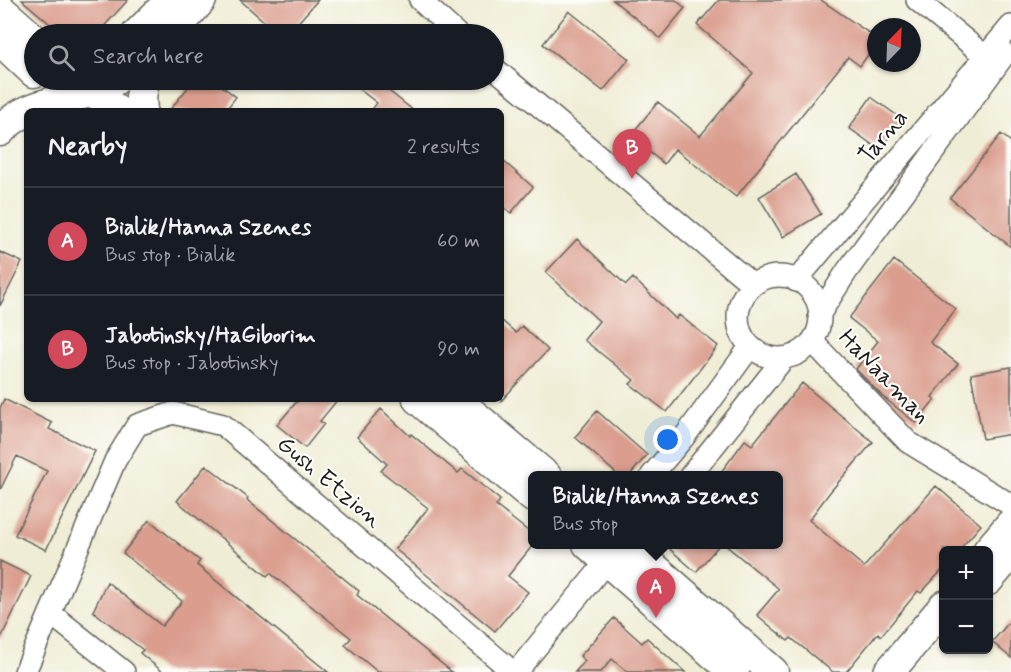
<!DOCTYPE html>
<html lang="en">
<head>
<meta charset="utf-8">
<style>
  body { margin:0; font-family:Mynerve,sans-serif; background:#242831; color:#f1f3f6 }
  .controls { position:absolute; right:18px; bottom:18px; display:grid; overflow:hidden; border-radius:9px; box-shadow:0 2px 4px #0004 }
  .controls button { width:54px; height:54px; display:grid; place-items:center; padding:0; border:0; border-bottom:2px solid #363941; background:#171b24; color:#f1f3f6; font:30px sans-serif }
  .compass { position:absolute; left:867px; top:18px; width:54px; height:54px; border-radius:50%; background:#171b24; box-shadow:0 2px 4px #0004; rotate:23deg }
  .you { position:absolute; left:668px; top:440px; width:21px; height:21px; margin:-15px; border:4px solid #fff; border-radius:50%; background:#1a73e8; box-shadow:0 0 0 9px #1a73e833 }
  .badge { display:grid; place-items:center; width:39px; height:39px; border-radius:50%; background:#d1495b; color:#fff; font-size:20px; font-weight:700 }
  .pin { position:absolute; translate:-50% -50px; filter:drop-shadow(0 2px 3px #0008) }
  .pin::after { content:''; position:absolute; top:32px; width:21px; height:18px; background:inherit; clip-path:polygon(0 0,100% 0,50% 100%) }
  .popup { position:absolute; left:528px; top:471px; width:255px; height:78px; box-sizing:border-box; display:grid; place-content:center; border-radius:9px; background:#171b24; filter:drop-shadow(0 2px 4px #0005); font-size:20px; white-space:nowrap; color:#9ea1a6 }
  .popup b { font-size:22px; color:#f1f3f6 }
  .popup::after { content:''; position:absolute; left:50%; top:100%; margin-left:-12px; border:12px solid transparent; border-top-color:#171b24 }
  .list { margin:0; padding:0; list-style:none }
  h2 { display:flex; justify-content:space-between; align-items:center; height:78px; margin:0; padding:0 24px; font-size:26px }
  h2 small { font-size:20px; font-weight:400; color:#9ea1a6 }
  .list li { display:grid; grid-template-columns:39px 1fr auto; gap:18px; align-items:center; box-sizing:border-box; height:108px; padding:0 24px; border-top:2px solid #363941 }
  .list b { display:block; font-size:22px; white-space:nowrap }
  .list p { margin:0; font-size:20px; white-space:nowrap; color:#9ea1a6 }
  .list em { font-size:20px; font-style:normal; color:#9ea1a6 }
  .icon { flex:none; width:33px; height:33px; fill:none; stroke:currentColor; stroke-width:2; stroke-linecap:round; stroke-linejoin:round }
  .map { position:relative; flex:none; width:1011px; height:672px; overflow:hidden }
  .search { position:absolute; background:#171b24; box-shadow:0 2px 4px #0004; left:24px; top:24px; width:480px; height:66px; display:flex; align-items:center; gap:15px; box-sizing:border-box; padding:0 21px; border-radius:33px; color:#9ea1a6; font-size:22px }
  .panel { position:absolute; background:#171b24; box-shadow:0 2px 4px #0004; left:24px; top:108px; width:480px; height:294px; border-radius:9px }
  .map>svg:first-child { display:block }
  .building { fill:#da9d8e }
  .lines { fill:none; stroke-linecap:round; stroke-linejoin:round }
  .street-casing { stroke:#66655d; stroke-width:24 }
  .secondary-casing { stroke:#66655d; stroke-width:33 }
  .street { stroke:#fff; stroke-width:21 }
  .secondary { stroke:#fff; stroke-width:30 }
  .labels { text-anchor:middle; dominant-baseline:central; stroke-width:4.5; stroke-linejoin:round; paint-order:stroke }
  .street-label { font-size:24px; fill:#1c1c1c; stroke:#fdfcf7 }
</style>
</head>
<body>
<div class="map">
<svg width="1011" height="672" viewBox="0 0 1011 672">
  <rect width="100%" height="100%" fill="#fdfcf7"/>
  <filter id="ink" filterUnits="userSpaceOnUse"><feTurbulence type="fractalNoise" baseFrequency=".0167" numOctaves="2"/><feDisplacementMap in="SourceGraphic" scale="12" xChannelSelector="R" yChannelSelector="G"/><feConvolveMatrix kernelMatrix="1 2 1 2 8 2 1 2 1" color-interpolation-filters="sRGB"/></filter>
  <filter id="wash" filterUnits="userSpaceOnUse"><feTurbulence type="fractalNoise" baseFrequency=".008" numOctaves="4" result="noise"/><feDisplacementMap in="SourceGraphic" scale="24" xChannelSelector="R" yChannelSelector="G"/><feGaussianBlur stdDeviation="1.35" result="paint"/><feColorMatrix in="noise" values="0 0 0 0 0 0 0 0 0 0 0 0 0 0 0 0 0 1.4 0 .05"/><feComposite in="paint" operator="in"/></filter>
  <g filter="url(#wash)">
    <rect width="100%" height="100%" fill="#f0edd6"/>
    <g id="blocks">
      <path class="building" d="M22,0H128L97,34H62Z
        M240,0H318L295,26L305,34H258L267,24Z
        M613,0H676L685,8L660,38Z
        M719,0H821L876,38V44L860,66L848,57L736,197L675,149L664,164L630,136L658,102L700,136L753,73L697,25Z
        M569,11L629,59L603,91L543,44Z
        M194,80H214L236,97L225,111H169Z
        M347,80H375L414,111H371L377,103Z
        M871,97L902,119L880,150L849,128Z
        M1001,134L1011,142V247L950,198Z
        M501,159L533,187L511,213L501,205Z
        M796,174L821,214L783,237L759,197Z
        M577,239L626,285L633,278L676,319L679,315L718,346L667,412L630,384L634,380L584,340L599,321L546,272Z
        M0,252L22,262L0,306Z
        M894,260L956,309L930,342L958,364L932,397L935,399L916,423L882,396L856,369L878,341L849,318Z
        M501,320L516,333L522,326L548,350L501,401Z
        M1011,367V434L983,439L971,374Z
        M802,383L873,442L830,492L809,520L864,567L936,486L981,525L959,550H944V568L921,593L918,591L881,636L878,633L846,672H833L791,638L788,641L757,615L779,589L724,544H779V476H718L745,440L752,445Z
        M4,399L52,423L49,429L95,451L46,550L15,535L47,471L17,456L0,490V408Z
        M299,399H338L320,421L324,424L305,448L277,425Z
        M381,409L410,436L411,434L458,473L462,469L500,500L496,506L533,535V545L508,576L528,592L495,631L395,549L428,508L381,471L387,464L357,437Z
        M597,411L647,455L629,476H619L575,437Z
        M206,465L248,498L247,500L359,591L357,595L452,672H378L345,645L351,638L270,573L267,576L177,501Z
        M149,520L200,561L197,565L328,672H163L140,653L143,650L93,611L107,582L162,626L182,601L123,553Z
        M664,544H720L696,572Z
        M0,561L31,576L0,640Z
        M614,618L642,643L647,638L685,672H627L612,659L601,672H575L585,661L580,656Z
        M1011,620V658L992,642Z"/>
    </g>
  </g>
  <g filter="url(#ink)">
    <use href="#blocks" fill-opacity="0" stroke="#66655d" stroke-width="1.5"/>
    <g class="lines">
      <defs>
        <path id="street" d="M420,0L457,34
          M917,0L986,57
          M494,68L753,285
          M738 317a41 41 0 1 1 82 0a41 41 0 1 1-82 0Z
          M796,281L1011,26
          M819,315L847,271L1005,54
          M812,341L908,442L1011,505
          M651,476L685,436L750,347
          M690,476L784,358
          M50,613L124,672
          M25,672L115,461L137,425L173,413L223,425L513,672
          M516,672L607,561"/>
        <path id="secondary" d="M0,9L34,39
          M137,34L171,0
          M171,34L201,0
          M0,40L34,72
          M81,80L117,111
          M142,111L141,97L144,80
          M0,131C30,97 79,103 115,80
          M418,399L533,497
          M455,399L546,476
          M588,544L734,672
          M627,544L773,672
          M988,551L1011,524
          M988,580L1011,553
          M889,672L944,606"/>
      </defs>
      <use href="#street" class="street-casing"/>
      <use href="#secondary" class="secondary-casing"/>
      <use href="#street" class="street"/>
      <use href="#secondary" class="secondary"/>
    </g>
  </g>
  <g class="labels">
    <g class="street-label">
      <text transform="translate(884 137) rotate(-50)">Tarna</text>
      <text transform="translate(884 377) rotate(46)">HaNaaman</text>
      <text transform="translate(329 482) rotate(40)">Gush Etzion</text>
    </g>
  </g>
</svg>
<div class="controls">
<button>+</button>
<button>−</button>
</div>
<svg class="compass" viewBox="-18 -18 36 36"><path d="M0-13l5 13h-10z" fill="#e53935"/><path d="M0 13l5-13h-10z" fill="#9ea1a6"/></svg>
<div class="you"></div>
<div class="pin badge" style="left:656px;top:618px">A</div>
<div class="popup"><b>Bialik/Hanna Szenes</b>Bus stop</div>
<div class="pin badge" style="left:632px;top:179px">B</div>
<div class="search"><svg class="icon" aria-label="search" viewBox="0 0 24 24"><circle cx="10" cy="10" r="6"/><path d="M15 15l6 6"/></svg>Search here</div>
<section class="panel">
<h2>Nearby<small>2 results</small></h2>
<ul class="list">
<li><span class="badge">A</span><div><b>Bialik/Hanna Szenes</b><p>Bus stop · Bialik</p></div><em>60 m</em></li>
<li><span class="badge">B</span><div><b>Jabotinsky/HaGiborim</b><p>Bus stop · Jabotinsky</p></div><em>90 m</em></li>
</ul>
</section>
</div>
</body>
</html>
